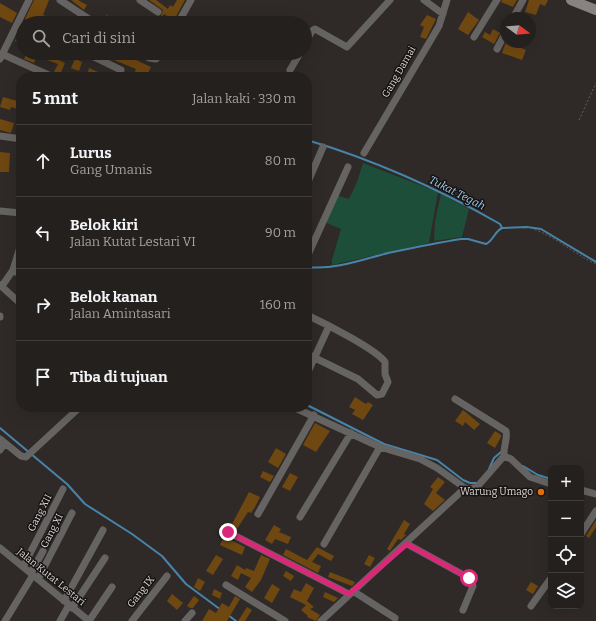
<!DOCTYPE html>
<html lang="id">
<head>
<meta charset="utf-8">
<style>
  body { margin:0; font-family:Bitter,serif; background:#2b2827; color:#f1f3f6 }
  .controls { position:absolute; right:12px; bottom:12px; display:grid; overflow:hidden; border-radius:8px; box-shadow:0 4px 16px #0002 }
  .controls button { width:36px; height:36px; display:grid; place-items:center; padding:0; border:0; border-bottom:1px solid #403e3c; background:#23201e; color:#f1f3f6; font:20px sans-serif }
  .compass { position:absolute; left:500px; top:12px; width:36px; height:36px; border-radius:50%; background:#23201e; box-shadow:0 4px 16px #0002; rotate:106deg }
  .stop { position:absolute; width:12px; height:12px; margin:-9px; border:3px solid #db2777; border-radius:50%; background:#fff }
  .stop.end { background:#db2777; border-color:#fff; box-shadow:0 1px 4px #0008 }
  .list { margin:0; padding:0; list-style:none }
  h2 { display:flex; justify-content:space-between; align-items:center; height:52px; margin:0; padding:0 16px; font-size:17px }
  h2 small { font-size:13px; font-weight:400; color:#a3a3a4 }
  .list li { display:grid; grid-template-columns:26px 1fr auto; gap:12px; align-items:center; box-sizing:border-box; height:72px; padding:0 16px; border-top:1px solid #403e3c }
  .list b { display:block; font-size:15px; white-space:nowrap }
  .list p { margin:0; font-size:13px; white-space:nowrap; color:#a3a3a4 }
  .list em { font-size:13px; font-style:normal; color:#a3a3a4 }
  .icon { flex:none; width:22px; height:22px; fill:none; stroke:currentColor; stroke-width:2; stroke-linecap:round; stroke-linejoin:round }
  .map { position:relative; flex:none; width:596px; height:621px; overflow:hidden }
  .search { position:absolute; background:#23201e; box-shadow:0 4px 16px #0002; left:16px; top:16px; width:296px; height:44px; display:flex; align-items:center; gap:10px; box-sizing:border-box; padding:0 14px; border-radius:22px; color:#a3a3a4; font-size:15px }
  .panel { position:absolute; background:#23201e; box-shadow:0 4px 16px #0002; left:16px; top:72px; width:296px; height:340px; border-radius:16px }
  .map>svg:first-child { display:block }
  .green { fill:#1c4e39 }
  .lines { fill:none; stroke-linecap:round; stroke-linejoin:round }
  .stream { stroke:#4784a9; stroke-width:2 }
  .building { fill:#6e4711 }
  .path { stroke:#65605f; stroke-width:1; stroke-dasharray:2 2; stroke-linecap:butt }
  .street { stroke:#666462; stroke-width:7 }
  .secondary { stroke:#878381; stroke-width:10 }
  .route { stroke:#db2777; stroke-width:5 }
  .food-dot { fill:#e8710a; stroke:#161312; stroke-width:1.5 }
  .labels { text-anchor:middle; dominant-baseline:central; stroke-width:3; stroke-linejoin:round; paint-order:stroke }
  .street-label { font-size:10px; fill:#dbd7d6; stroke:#161312 }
  .poi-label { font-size:10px; fill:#dbd7d6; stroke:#161312; text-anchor:end }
  .water-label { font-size:11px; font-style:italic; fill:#a0d2f2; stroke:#161312 }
</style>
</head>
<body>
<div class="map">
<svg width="596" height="621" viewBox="0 0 596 621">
  <rect width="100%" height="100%" fill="#2f2a28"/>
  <path class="green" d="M363,163L438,192L429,243L332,265V260L341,229L324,222L336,195L349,199L357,182Z
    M441,194L469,209L462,237L434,241L435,221Z"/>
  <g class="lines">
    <path class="stream" d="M307,140C374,160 439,189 500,224L502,228
      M502,228L527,227L541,229L596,262
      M307,267C335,270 361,260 388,253C412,248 436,243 461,239H468L486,244C494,240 494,232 502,228
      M307,405L384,444L437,460L463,480L470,483H477
      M0,428L67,484L85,504L132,534L162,556L186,584L221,610
      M523,466L538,475L551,479
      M489,469L494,458L501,452
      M228,615L236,621"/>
  </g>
  <path class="building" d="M34,0H49L43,15L63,23H40L25,19Z
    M71,0H78L87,5L84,10Z
    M149,0H156L168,9L170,5L173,7L177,0H185L174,20L164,14L159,20L154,16H161L163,10Z
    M502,0H517L513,7L501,2Z
    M529,0H548L545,6L540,4L536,15L525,12Z
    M0,3L17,13L12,23L0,17Z
    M468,12L479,20L468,35L458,29Z
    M107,15L116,23H100Z
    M427,15L436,19L426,39L420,37L424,27L420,25Z
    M66,16L85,22V23H63Z
    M493,29L500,33L494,44L482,37L485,32L490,35Z
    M20,31L23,33V46L15,41Z
    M506,42L526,50L522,60L502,53Z
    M27,53L37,57L34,63L24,59Z
    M44,53H54L52,57L65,63L59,77L54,72L58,64L42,58Z
    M111,53H121L151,67L146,77H133L136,69L114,60L116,56Z
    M75,59L82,62L79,71L71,68Z
    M89,68L98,72L96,77L87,75Z
    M3,97L21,102V110L11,107L10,110L0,107Z
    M0,119L14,123L11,133L0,130Z
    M0,152L10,153L9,172H0Z
    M19,152L21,153V168L16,167Z
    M355,397L366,404L368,402L373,405L363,420L352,414L355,410L349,407Z
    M463,410L480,424L474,430L465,422L463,426L455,421Z
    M315,423L330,431L316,452L303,445Z
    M495,431L501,435V437L495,448L487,443Z
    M276,448L286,454L278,468L268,462Z
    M263,471L274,476L270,482L260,477Z
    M290,473L298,477L290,491L282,487Z
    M438,477L445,482L436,493L445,500L433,511L424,504L433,489L430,487Z
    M249,492L260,497L255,507L251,513L248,512L237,529L231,526Z
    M404,520L410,524L404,534L406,535L401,540L398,539L390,551L387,549Z
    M596,520V527L589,538L586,536Z
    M274,525L281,529L279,532L291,537L288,544L275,539L272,544L265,540Z
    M224,537L245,547L242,555L220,545Z
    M317,547L334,556L331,561L318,554L312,562L321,566L318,573L283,555L286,549L307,560Z
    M216,555L223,559L213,575L206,571Z
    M261,555L270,559L261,580L252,592L245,587L251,578L241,573L238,580L231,576L237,565L245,570L246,568L254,571Z
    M369,555L375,558L370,567L364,564Z
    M286,571L294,576L291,581L283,576Z
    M330,572L355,582L354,584L352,586L328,577Z
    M198,578L205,582L200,591L194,587Z
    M531,582L538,586L533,594L526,590Z
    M306,583L314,588L307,601L314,607L310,609L320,615L316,621L307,617L308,616L301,610L306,605L290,597L294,589L301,592Z
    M272,584L280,589L272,603L264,598Z
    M214,589L222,593L220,599L212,595Z
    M325,592L338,598L334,602L323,597Z
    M172,594L183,603L177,610L167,601Z
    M194,596L199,600L193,608H190L187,606Z
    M235,596L240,599L227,621H202L209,609L216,613L222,603L229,607Z
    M247,607L252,610L245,621H238Z"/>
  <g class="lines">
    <path class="path" d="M579,120L596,83
      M527,227C553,234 572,253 596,264"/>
    <path class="street" d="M60,0L95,23
      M140,0L158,12
      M424,0L443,14
      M513,18L523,0
      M178,23L191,0
      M474,37L497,0
      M305,43L312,31L315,29L347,47L390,0
      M497,49L506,32
      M86,53L121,70
      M140,53L149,58L156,59L161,53
      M2,54L53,77
      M0,59L29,0
      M290,70L300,53
      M0,136L21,139
      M364,153L439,26L447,0
      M307,184L323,147
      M0,211L21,213
      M307,257L348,167
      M13,270L21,275
      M0,285L21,304
      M2,286L13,270L21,244
      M307,315C324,323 376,349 385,362V374L388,382L382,394L377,395L358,379L307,354
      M0,317V316
      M307,374L329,326
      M455,399L506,431C508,439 503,447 504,456
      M293,407L380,447L420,459L437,468L465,488L470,489L477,487L504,456L511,459L530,477L551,484
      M0,439L21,456L26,457L80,407
      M0,450L5,443
      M581,490L596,494
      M258,514L314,415
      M300,517L351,433
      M228,532L349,594
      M581,534L596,511
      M324,544L380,447
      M407,544L471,579L473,586L463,610
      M0,548L89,621
      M23,567L63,489
      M31,573L43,551
      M38,579L72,513
      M226,585L285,621
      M353,591L395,618
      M64,601L103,530
      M531,606L551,578
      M72,608L105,558
      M5,621L33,575
      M60,621L69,605
      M89,621L112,587
      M132,621L167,576
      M185,621L192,613
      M321,621L465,488"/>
    <path class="secondary" d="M571,0L596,10"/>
  </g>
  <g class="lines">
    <path class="route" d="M228,532L349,594L407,544L469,578"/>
  </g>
  <circle class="food-dot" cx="541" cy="492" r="4"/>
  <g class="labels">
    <g class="street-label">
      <text transform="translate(399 72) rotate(-60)">Gang Damai</text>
      <text transform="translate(40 513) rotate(-63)">Gang XII</text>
      <text transform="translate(52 531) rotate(-63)">Gang XI</text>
      <text transform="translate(51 577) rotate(39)">Jalan Kutat Lestari</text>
      <text transform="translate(141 592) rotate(-52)">Gang IX</text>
    </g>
    <g class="poi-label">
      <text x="533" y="492">Warung Umago</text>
    </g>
    <g class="water-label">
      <text transform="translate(457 193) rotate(27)">Tukat Tegah</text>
    </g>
  </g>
</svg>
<div class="controls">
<button>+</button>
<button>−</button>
<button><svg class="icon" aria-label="locate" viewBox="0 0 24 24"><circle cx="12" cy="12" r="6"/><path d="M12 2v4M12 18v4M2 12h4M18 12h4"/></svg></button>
<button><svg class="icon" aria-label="layers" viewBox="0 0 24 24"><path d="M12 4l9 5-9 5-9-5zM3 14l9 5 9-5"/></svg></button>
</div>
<svg class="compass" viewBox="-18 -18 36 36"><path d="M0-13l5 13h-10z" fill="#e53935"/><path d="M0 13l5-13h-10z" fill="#a3a3a4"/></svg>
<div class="stop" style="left:469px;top:578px"></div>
<div class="stop end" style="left:228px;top:532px"></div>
<div class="search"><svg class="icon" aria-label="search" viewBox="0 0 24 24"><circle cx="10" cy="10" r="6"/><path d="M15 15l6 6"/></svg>Cari di sini</div>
<section class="panel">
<h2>5 mnt<small>Jalan kaki · 330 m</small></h2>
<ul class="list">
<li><svg class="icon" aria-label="ahead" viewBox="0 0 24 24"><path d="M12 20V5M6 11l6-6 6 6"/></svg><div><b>Lurus</b><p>Gang Umanis</p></div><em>80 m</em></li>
<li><svg class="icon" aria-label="left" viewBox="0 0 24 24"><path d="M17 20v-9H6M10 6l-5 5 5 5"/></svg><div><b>Belok kiri</b><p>Jalan Kutat Lestari VI</p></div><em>90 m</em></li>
<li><svg class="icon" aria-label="right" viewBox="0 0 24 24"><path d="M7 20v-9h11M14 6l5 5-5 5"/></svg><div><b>Belok kanan</b><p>Jalan Amintasari</p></div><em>160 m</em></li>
<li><svg class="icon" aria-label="arrive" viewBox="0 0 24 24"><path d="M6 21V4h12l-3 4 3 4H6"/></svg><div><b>Tiba di tujuan</b></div></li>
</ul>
</section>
</div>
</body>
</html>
